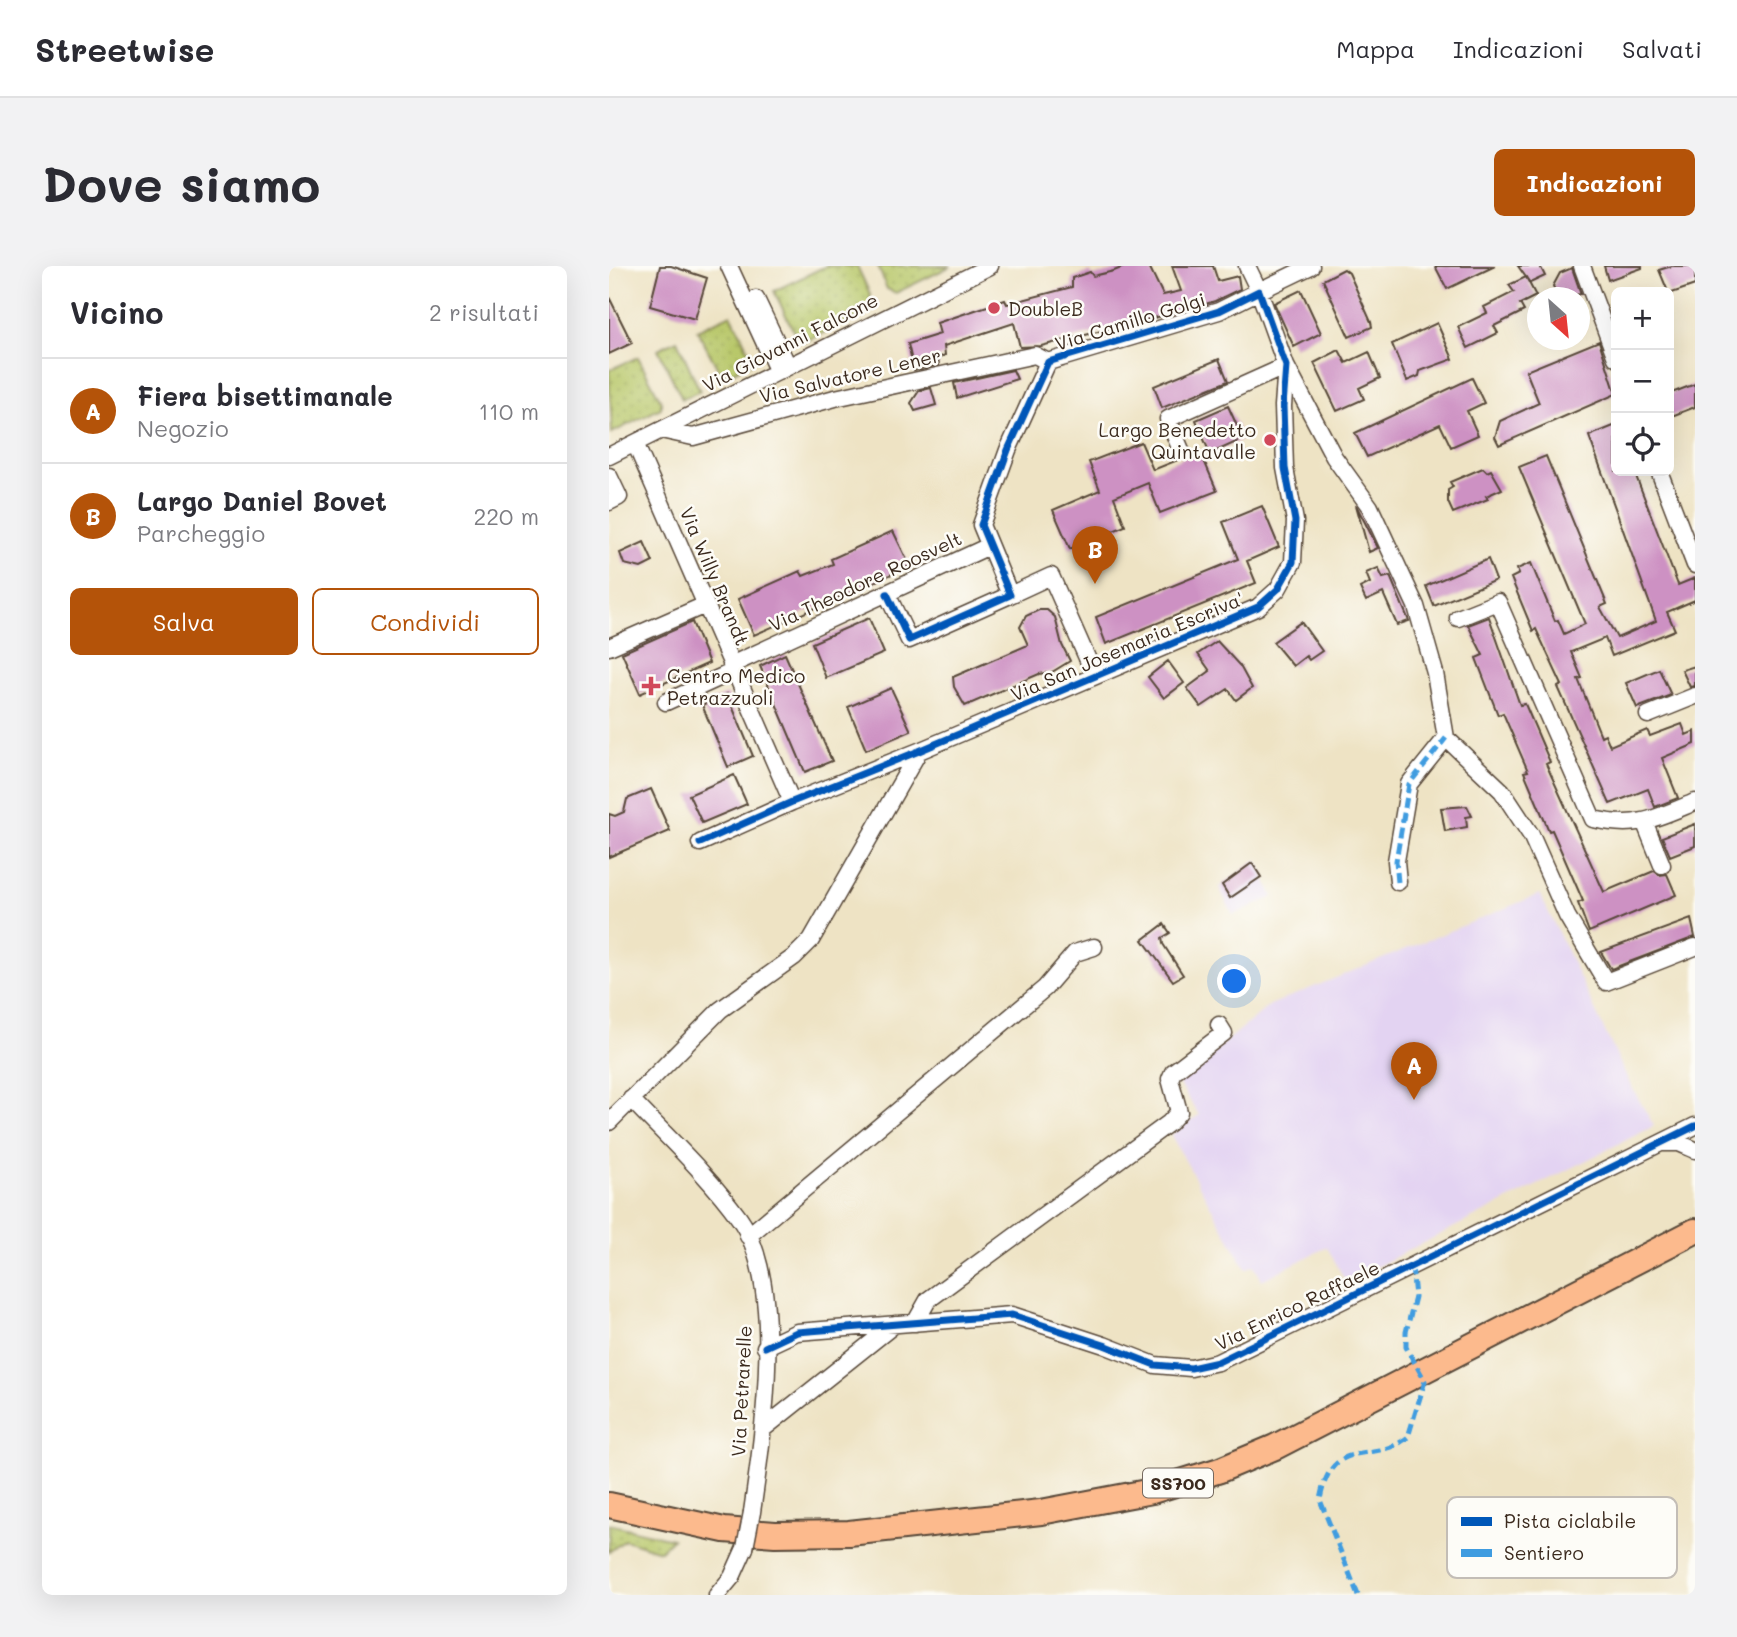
<!DOCTYPE html>
<html lang="it">
<head>
<meta charset="utf-8">
<style>
  body { margin:0; font-family:Mali,sans-serif; background:#f2f2f3; color:#2b2b33 }
  .controls { position:absolute; right:21px; top:21px; display:grid; overflow:hidden; border-radius:10px; box-shadow:0 7px 28px #0002 }
  .controls button { width:63px; height:63px; display:grid; place-items:center; padding:0; border:0; border-bottom:2px solid #e1e1e2; background:#fff; color:#2b2b33; font:35px sans-serif }
  .compass { position:absolute; left:918px; top:21px; width:63px; height:63px; border-radius:50%; background:#fff; box-shadow:0 7px 28px #0002; rotate:153deg }
  .you { position:absolute; left:626px; top:716px; width:24px; height:24px; margin:-18px; border:5px solid #fff; border-radius:50%; background:#1a73e8; box-shadow:0 0 0 10px #1a73e833 }
  .badge { display:grid; place-items:center; width:46px; height:46px; border-radius:50%; background:#b45309; color:#fff; font-size:23px; font-weight:700 }
  .pin { position:absolute; translate:-50% -58px; filter:drop-shadow(0 2px 4px #0008) }
  .pin::after { content:''; position:absolute; top:37px; width:24px; height:21px; background:inherit; clip-path:polygon(0 0,100% 0,50% 100%) }
  .list { margin:0; padding:0; list-style:none }
  h2 { display:flex; justify-content:space-between; align-items:center; height:91px; margin:0; padding:0 28px; font-size:30px }
  h2 small { font-size:23px; font-weight:400; color:#7c7c81 }
  .list li { display:grid; grid-template-columns:46px 1fr auto; gap:21px; align-items:center; box-sizing:border-box; height:105px; padding:0 28px; border-top:2px solid #e1e1e2 }
  .list b { display:block; font-size:26px; white-space:nowrap }
  .list p { margin:0; font-size:23px; white-space:nowrap; color:#7c7c81 }
  .list em { font-size:23px; font-style:normal; color:#7c7c81 }
  .actions { display:flex; gap:14px; padding:21px 28px }
  .actions a { flex:1; padding:16px 0; border:2px solid #b45309; border-radius:10px; text-align:center; font-size:24px; color:#b45309 }
  .actions .main { background:#b45309; color:#fff }
  .icon { flex:none; width:38px; height:38px; fill:none; stroke:currentColor; stroke-width:2; stroke-linecap:round; stroke-linejoin:round }
  .map { position:relative; flex:none; width:1086px; height:1329px; overflow:hidden; border-radius:10px }
  header { display:flex; align-items:center; gap:42px; box-sizing:border-box; height:98px; padding:0 35px; background:#fff; border-bottom:2px solid #e1e1e2 }
  header strong { font-size:33px }
  nav { display:flex; gap:38px; margin-inline-start:auto; font-size:24px }
  .intro { display:flex; align-items:center; justify-content:space-between; box-sizing:border-box; height:168px; padding:0 42px }
  h1 { margin:0; font-size:49px }
  .button { padding:18px 32px; border-radius:10px; background:#b45309; color:#fff; font-size:24px; font-weight:700 }
  main { display:flex; gap:42px; padding:0 42px }
  aside { flex:1; background:#fff; border-radius:10px; box-shadow:0 7px 28px #0002 }
  .map>svg:first-child { display:block }
  .built { fill:#e3d3f2 }
  .grass { fill:url(#grass-dots); stroke:#7a7844; stroke-width:2 }
  .building { fill:#cd91c3 }
  .lines { fill:none; stroke-linecap:round; stroke-linejoin:round }
  .minor-casing { stroke:#564637; stroke-width:19 }
  .highway-casing { stroke:#564637; stroke-width:28 }
  .minor { stroke:#fff; stroke-width:16 }
  .highway { stroke:#fcba8d; stroke-width:24 }
  .minor-bridge-casing { stroke:#564637; stroke-width:19; stroke-linecap:butt }
  .minor-bridge { stroke:#fff; stroke-width:16 }
  .quiet { stroke:#3f9ce0; stroke-width:5; stroke-dasharray:10 5; stroke-linecap:butt }
  .cycleway-casing { stroke:#fdfcf7; stroke-width:11 }
  .cycleway { stroke:#0057b8; stroke-width:7 }
  .poi-dot { fill:#d1495b; stroke:#fdfcf7; stroke-width:2.5 }
  .labels { text-anchor:middle; dominant-baseline:central; stroke-width:5; stroke-linejoin:round; paint-order:stroke }
  .shield { fill:#fdfcf7; stroke:#75695f; stroke-width:2 }
  .shield-label { font-size:18px; font-weight:bold; fill:#3b2a1e }
  .poi-label { font-size:19px; fill:#3b2a1e; stroke:#fdfcf7; text-anchor:start }
  .street-label { font-size:19px; fill:#3b2a1e; stroke:#fdfcf7 }
  .key { fill:#fdfcf7; stroke:#c3bdb6; stroke-width:2 }
  .key-label { font-size:19px; fill:#3b2a1e }
</style>
</head>
<body>
<header>
<strong>Streetwise</strong>
<nav><a>Mappa</a><a>Indicazioni</a><a>Salvati</a></nav>
</header>
<div class="intro"><h1>Dove siamo</h1><a class="button">Indicazioni</a></div>
<main>
<aside>
<h2>Vicino<small>2 risultati</small></h2>
<ul class="list">
<li><span class="badge">A</span><div><b>Fiera bisettimanale</b><p>Negozio</p></div><em>110 m</em></li>
<li><span class="badge">B</span><div><b>Largo Daniel Bovet</b><p>Parcheggio</p></div><em>220 m</em></li>
</ul>
<div class="actions"><a class="main">Salva</a><a>Condividi</a></div>
</aside>
<div class="map">
<svg width="1086" height="1329" viewBox="0 0 1086 1329">
  <defs>
    <pattern id="grass-dots" width="8" height="8" patternUnits="userSpaceOnUse" patternTransform="scale(1.75)"><rect width="8" height="8" fill="#b8c769"/><path d="M2 2h.1M6 6h.1" fill="none" stroke="#9fab5b" stroke-width="1.8" stroke-linecap="round"/></pattern>
  </defs>
  <rect width="100%" height="100%" fill="#fdfcf7"/>
  <filter id="ink" filterUnits="userSpaceOnUse"><feTurbulence type="fractalNoise" baseFrequency=".0143" numOctaves="2"/><feDisplacementMap in="SourceGraphic" scale="14" xChannelSelector="R" yChannelSelector="G"/><feConvolveMatrix kernelMatrix="1 2 1 2 8 2 1 2 1" color-interpolation-filters="sRGB"/></filter>
  <filter id="wash" filterUnits="userSpaceOnUse"><feTurbulence type="fractalNoise" baseFrequency=".00686" numOctaves="4" result="noise"/><feDisplacementMap in="SourceGraphic" scale="28" xChannelSelector="R" yChannelSelector="G"/><feGaussianBlur stdDeviation="1.57" result="paint"/><feColorMatrix in="noise" values="0 0 0 0 0 0 0 0 0 0 0 0 0 0 0 0 0 1.4 0 .05"/><feComposite in="paint" operator="in"/></filter>
  <g filter="url(#wash)">
    <rect width="100%" height="100%" fill="#eee3c4"/>
    <path class="built" d="M648,594L664,631L624,649L610,621Z
      M931,628L1021,818L1045,860L737,1016L718,981L653,1014L645,999L637,1003L562,869L590,849L569,816L661,739Z"/>
    <path class="grass" d="M217,0H248L261,28V45L195,76L187,70L165,25Z
      M269,0H342L287,27L278,23Z
      M122,48L143,92V96L119,109L109,103L88,64Z
      M68,74L91,125L73,133L49,83Z
      M29,91L52,135V142L3,167L0,104Z
      M0,1258L63,1273L51,1285L16,1274L0,1286Z"/>
    <g id="blocks">
      <path class="building" d="M51,0H62L98,12L86,53L41,40Z
        M517,0H540L554,29L572,25L563,0H604L609,15L629,10L631,23L606,35L577,44L432,80L411,81L405,57L335,80L336,89L329,92L330,99L305,104L299,78L331,68L328,57L396,34L398,38L463,21V12L481,6L484,10L505,5Z
        M826,0H886L838,23Z
        M909,0H931L936,10L921,17Z
        M995,0H1033V2L999,14Z
        M1063,0H1086V19L1060,28L1050,4Z
        M963,2L972,28L949,32L944,20L951,7Z
        M735,3L740,7L762,56L763,61L740,71L714,14Z
        M917,11L927,30L911,38L915,45L885,60L889,67L859,82L849,61L878,47L875,41L905,26L900,19Z
        M692,24L712,67L685,81L665,37Z
        M0,31L23,77L0,88Z
        M828,57L844,93L811,105L810,110L798,115L783,78Z
        M990,75L1007,128L890,179L886,171L891,155L930,137L917,105Z
        M730,84L737,97L760,86L771,112L750,122L755,133L728,145L705,97Z
        M610,93L619,115L553,142L545,120Z
        M404,104L408,113L348,132L345,117Z
        M863,112L875,137L858,145L869,169L842,181L831,158L758,191L746,167Z
        M1086,118V141L1060,151V128Z
        M322,122L327,139L306,145L302,137L310,125Z
        M619,140L634,173L601,188L587,154Z
        M1007,159V205H1025L1069,319L1086,312V334L1058,346L1066,364L1003,390L996,372L962,386L973,412L969,413L992,470L996,468L1001,480L1038,464L1041,470L1073,458L1077,469L1086,465V478L1053,492L1069,532L1046,541L1039,523L1001,538L949,421L953,419L927,363L924,365L902,312L910,308L908,303L922,297L946,355L949,354L955,368L976,358L910,201L937,190L998,338L991,341L1008,372L1047,355L980,170Z
        M532,176L544,204L591,185L608,225L551,247L539,217L505,231L516,260L461,283L444,244L491,224L480,196Z
        M874,202L878,206L882,204L893,223L877,230L879,233L844,247L839,236V224L844,221L841,216Z
        M747,239L769,282L760,286Z
        M653,240L670,281L638,295L647,317L497,378L487,351L629,293L614,256Z
        M284,265L301,300L145,369L129,333L191,305L194,310L224,298L222,293Z
        M35,276L44,296L32,302L15,298L11,287Z
        M879,293L887,314L825,340L817,320Z
        M769,302L774,312L781,310L800,355L788,359L774,327L757,335L751,322L761,317L757,307Z
        M430,344H438L446,351L453,379L461,395L443,406L430,408L356,440L345,421L344,411L419,379L411,361L417,350Z
        M880,351L911,439L916,438L941,496L937,498L995,626L1045,605L1051,609L1058,608L1067,629L980,666L969,637L974,635L943,564L940,565L915,506L919,505L894,447L889,449L867,392L874,389L859,359Z
        M260,352L275,387L217,412L203,377Z
        M83,356L100,397L31,428L13,387Z
        M692,356L713,385L700,394L697,390L684,400L664,376Z
        M608,375L631,400L643,422L627,434L619,423L592,441L578,422L601,405L589,388Z
        M176,388L223,495L196,506L151,400Z
        M559,395L575,417L555,432L539,411Z
        M1086,400V420L1081,421L1073,404Z
        M1050,403L1062,429L1028,442L1017,417Z
        M282,422L302,465L257,484L239,441Z
        M118,428L144,490L119,501L93,439Z
        M125,509L138,538L93,557L80,529Z
        M42,523L61,565L0,591V548L6,550L15,546L18,533Z
        M858,540L863,550L857,551L858,561L836,565L832,542Z
        M1086,558V580L1061,590L1053,571Z
        M643,597L652,611L621,632L613,619Z
        M1082,653L1086,671L1002,703L992,686Z
        M555,658L561,667L553,672L554,678L574,709L564,715L534,674Z"/>
    </g>
  </g>
  <g filter="url(#ink)">
    <use href="#blocks" fill-opacity="0" stroke="#564637" stroke-width="2"/>
    <g class="lines">
      <defs>
        <path id="minor" d="M120,0L169,106
          M638,0L650,25L702,0
          M973,0L1007,92
          M147,33L179,100
          M52,164L84,171L226,132L426,89L439,96
          M26,177L183,536
          M572,184L559,153L677,100L725,191L761,241L807,340L826,407L837,472L893,525L922,569L958,650L997,716L1086,681
          M0,190L381,0
          M1050,205L1086,299
          M0,210L10,231L0,236
          M401,329L442,310L486,410
          M849,352L889,336L984,553C1028,563 1045,553 1086,536
          M0,381L96,339
          M122,399L380,280
          M57,436L125,405
          M1039,449L1086,430
          M1035,555L1053,599
          M91,577L183,536L310,485L649,341L669,323L684,296L686,255L676,202L674,140L677,100L650,25L610,45L439,96L399,184L372,259L401,329L300,374L278,328
          M789,616L787,595L800,518L837,472
          M22,833C58,871 99,909 130,952C177,1018 154,1169 143,1246
          M0,856L111,744L185,691L202,674L310,485
          M1054,877H1070L1086,884
          M139,970L436,722L466,687L485,681
          M306,1057L319,1034L560,857L570,846L561,813L564,806L615,767L610,759
          M156,1081L188,1066L403,1049L495,1079L546,1099L582,1102L609,1096L1086,860
          M154,1163L286,1058
          M108,1329L123,1311L136,1282"/>
        <path id="highway" d="M0,1239L115,1264L166,1268L240,1267L432,1246L543,1225L611,1204L666,1181L1086,965"/>
      </defs>
      <use href="#minor" class="minor-casing"/>
      <use href="#highway" class="highway-casing"/>
      <use href="#minor" class="minor"/>
      <use href="#highway" class="highway"/>
      <defs>
        <path id="minor-bridge" d="M136,1282L143,1246"/>
      </defs>
      <use href="#minor-bridge" class="minor-bridge-casing"/>
      <use href="#minor-bridge" class="minor-bridge"/>
      <path class="quiet" d="M789,616L787,595L800,518L837,472
        M749,1329L711,1234C723,1167 764,1200 799,1171L816,1115L797,1081V1066L806,1031L803,1000"/>
      <defs>
        <path id="cycleway" d="M91,577L183,536L310,485L649,341L669,323L684,296L686,255L676,202L674,140L677,100L650,25L610,45L439,96L399,184L372,259L401,329L300,374L278,328
          M156,1081L188,1066L403,1049L495,1079L546,1099L582,1102L609,1096L1086,860"/>
      </defs>
      <use href="#cycleway" class="cycleway-casing"/>
      <use href="#cycleway" class="cycleway"/>
    </g>
  </g>
  <g class="poi-dot">
    <circle cx="385" cy="42" r="7"/>
    <circle cx="661" cy="174" r="7"/>
    <path d="M38.5 409.5h7v7h7v7h-7v7h-7v-7h-7v-7h7z"/>
  </g>
  <g class="labels">
    <rect class="shield" x="534" y="1202.5" width="70" height="29" rx="5"/>
    <g class="shield-label">
      <text x="569" y="1217">SS700</text>
    </g>
    <g class="poi-label">
      <text x="399" y="42">DoubleB</text>
      <text x="647" y="163" text-anchor="end">Largo Benedetto<tspan x="647" dy="22">Quintavalle</tspan></text>
      <text x="58" y="409">Centro Medico<tspan x="58" dy="22">Petrazzuoli</tspan></text>
    </g>
    <g class="street-label">
      <text transform="translate(521 55) rotate(-17)">Via Camillo Golgi</text>
      <text transform="translate(181 76) rotate(-27)">Via Giovanni Falcone</text>
      <text transform="translate(241 109) rotate(-13)">Via Salvatore Lener</text>
      <text transform="translate(106 310) rotate(67)">Via Willy Brandt</text>
      <text transform="translate(256 315) rotate(-25)">Via Theodore Roosvelt</text>
      <text transform="translate(518 380) rotate(-23)">Via San Josemaria Escriva'</text>
      <text transform="translate(688 1039) rotate(-26)">Via Enrico Raffaele</text>
      <text transform="translate(132 1125) rotate(-87)">Via Petrarelle</text>
    </g>
  </g>
  <rect x="838" y="1231" width="230" height="81" rx="10" class="key"/>
  <rect x="852" y="1251" width="31" height="9" fill="#0057b8"/>
  <rect x="852" y="1283" width="31" height="8" fill="#3f9ce0"/>
  <g class="key-label">
    <text x="895" y="1262">Pista ciclabile</text>
    <text x="895" y="1294">Sentiero</text>
  </g>
</svg>
<div class="controls">
<button>+</button>
<button>−</button>
<button><svg class="icon" aria-label="locate" viewBox="0 0 24 24"><circle cx="12" cy="12" r="6"/><path d="M12 2v4M12 18v4M2 12h4M18 12h4"/></svg></button>
</div>
<svg class="compass" viewBox="-18 -18 36 36"><path d="M0-13l5 13h-10z" fill="#e53935"/><path d="M0 13l5-13h-10z" fill="#7c7c81"/></svg>
<div class="you"></div>
<div class="pin badge" style="left:805px;top:834px">A</div>
<div class="pin badge" style="left:486px;top:318px">B</div>
</div>
</main>
</body>
</html>
